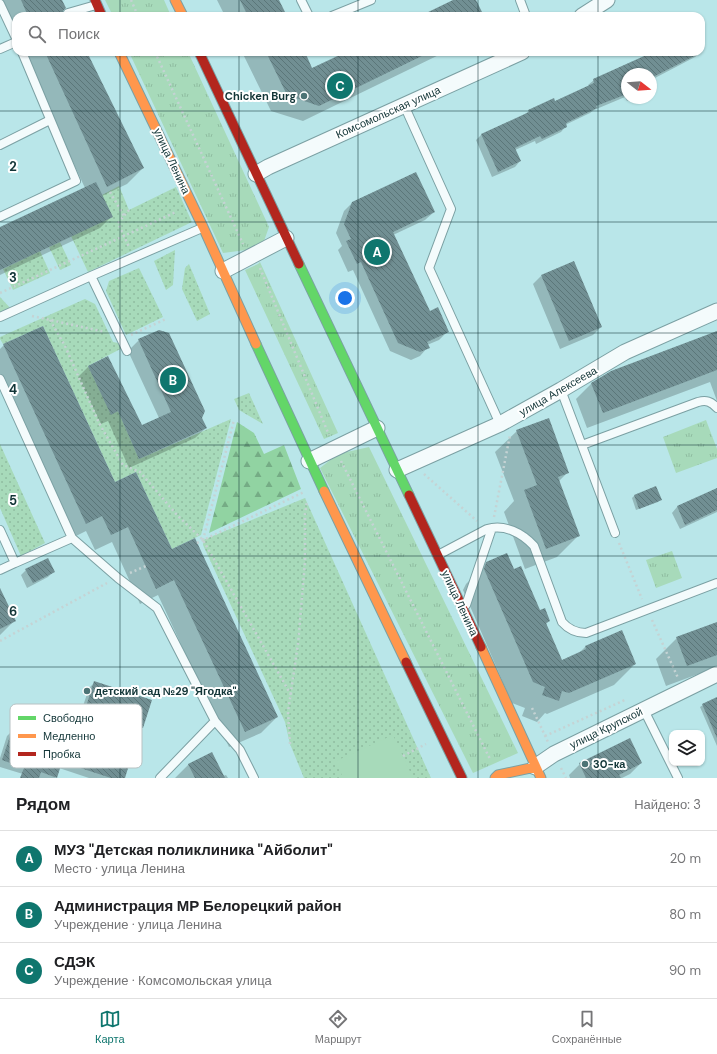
<!DOCTYPE html>
<html lang="ru">
<head>
<meta charset="utf-8">
<style>
  body { margin:0; font-family:"DM Sans",sans-serif; background:#f6f6f6; color:#202124 }
  .controls { position:absolute; right:12px; bottom:12px; display:grid; overflow:hidden; border-radius:8px; box-shadow:0 1px 3px #0004 }
  .controls button { width:36px; height:36px; display:grid; place-items:center; padding:0; border:0; border-bottom:1px solid #e0e0e0; background:#fff; color:#202124; font:20px sans-serif }
  .compass { position:absolute; left:621px; top:68px; width:36px; height:36px; border-radius:50%; background:#fff; box-shadow:0 1px 3px #0004; rotate:107deg }
  .you { position:absolute; left:345px; top:298px; width:14px; height:14px; margin:-10px; border:3px solid #fff; border-radius:50%; background:#1a73e8; box-shadow:0 0 0 6px #1a73e833 }
  .badge { display:grid; place-items:center; width:26px; height:26px; border-radius:50%; background:#0f766e; color:#fff; font-size:13px; font-weight:700 }
  .pin { position:absolute; translate:-50% -50%; border:2px solid #fff; box-shadow:0 1px 4px #0006 }
  .list { margin:0; padding:0; list-style:none }
  h2 { display:flex; justify-content:space-between; align-items:center; height:52px; margin:0; padding:0 16px; font-size:17px }
  h2 small { font-size:13px; font-weight:400; color:#757577 }
  .list li { display:grid; grid-template-columns:26px 1fr auto; gap:12px; align-items:center; box-sizing:border-box; height:56px; padding:0 16px; border-top:1px solid #e0e0e0 }
  .list b { display:block; font-size:15px; white-space:nowrap }
  .list p { margin:0; font-size:13px; white-space:nowrap; color:#757577 }
  .list em { font-size:13px; font-style:normal; color:#757577 }
  .icon { flex:none; width:22px; height:22px; fill:none; stroke:currentColor; stroke-width:2; stroke-linecap:round; stroke-linejoin:round }
  .map { position:relative; flex:none; width:717px; height:778px; overflow:hidden }
  .search { position:absolute; background:#fff; box-shadow:0 1px 3px #0004; left:12px; right:12px; top:12px; height:44px; display:flex; align-items:center; gap:10px; box-sizing:border-box; padding:0 14px; border-radius:12px; color:#757577; font-size:15px }
  .sheet { height:220px; background:#fff }
  nav { display:flex; justify-content:space-around; align-items:center; box-sizing:border-box; height:56px; border-top:1px solid #e0e0e0; background:#fff; font-size:11px; color:#757577 }
  nav a { display:grid; justify-items:center; gap:2px }
  nav .on { color:#0f766e }
  .map>svg:first-child { display:block }
  .grass { fill:url(#grass-dots) }
  .forest { fill:url(#forest-firs) }
  .park { fill:url(#park-tufts) }
  .garden { fill:#a7daba }
  .shadow { fill:#0003 }
  .building { fill:url(#building-back-hatch) }
  .lines { fill:none; stroke-linecap:round; stroke-linejoin:round }
  .lane-casing { stroke:#7ba0a3; stroke-width:10 }
  .street-casing { stroke:#7ba0a3; stroke-width:17 }
  .fast-casing { stroke:#7ba0a3; stroke-width:11 }
  .slow-casing { stroke:#7ba0a3; stroke-width:11 }
  .jam-casing { stroke:#7ba0a3; stroke-width:11 }
  .path { stroke:#c5d3d4; stroke-width:2.5; stroke-dasharray:2 3; stroke-linecap:butt }
  .lane { stroke:#f4fbfc; stroke-width:8 }
  .street { stroke:#f4fbfc; stroke-width:15 }
  .fast { stroke:#63d668; stroke-width:9 }
  .slow { stroke:#ff974d; stroke-width:9 }
  .jam { stroke:#b3261e; stroke-width:9 }
  .grid { fill:none; stroke:#123537; stroke-width:1; stroke-opacity:0.55 }
  .poi-dot { fill:#4c7375; stroke:#fff; stroke-width:1.5 }
  .labels { text-anchor:middle; dominant-baseline:central; stroke-width:4; stroke-linejoin:round; paint-order:stroke }
  .poi-label { font-size:11px; font-weight:bold; fill:#123537; stroke:#fff; text-anchor:start }
  .street-label { font-size:11px; fill:#123537; stroke:#fff }
  .key { fill:#fff; stroke:#b8c2c3; stroke-width:1 }
  .key-label { font-size:11px; fill:#123537 }
  .grid-label { font-size:13px; text-anchor:middle; font-weight:bold; fill:#123537; stroke:#fff; stroke-width:4; stroke-linejoin:round; paint-order:stroke }
</style>
</head>
<body>
<div class="map">
<svg width="717" height="778" viewBox="0 0 717 778">
  <defs>
    <pattern id="grass-dots" width="8" height="8" patternUnits="userSpaceOnUse"><rect width="8" height="8" fill="#a7daba"/><path d="M2 2h.1M6 6h.1" fill="none" stroke="#8fbca0" stroke-width="1.8" stroke-linecap="round"/></pattern>
    <pattern id="forest-firs" width="22" height="20" patternUnits="userSpaceOnUse"><rect width="22" height="20" fill="#91d3a2"/><path d="M5 1l3.5 6h-7zM16 11l3.5 6h-7z" fill="#75ac85"/></pattern>
    <pattern id="park-tufts" width="24" height="20" patternUnits="userSpaceOnUse"><rect width="24" height="20" fill="#a7daba"/><path d="M3 7l-1-3M5 7V3M7 7l1-3M15 17l-1-3M17 17v-4M19 17l1-3" fill="none" stroke="#8fbca0"/></pattern>
    <pattern id="building-back-hatch" width="6" height="6" patternUnits="userSpaceOnUse"><rect width="6" height="6" fill="#718f93"/><path d="M-1 5l2 2M0 0l6 6M5-1l2 2" fill="none" stroke="#5b7679"/></pattern>
  </defs>
  <rect width="100%" height="100%" fill="#b9e6e9"/>
  <path class="grass" d="M119,186L129,210L176,187L192,222L88,272L71,236L102,195Z
    M60,242L71,265L60,270L49,247Z
    M175,250L173,285L166,290L154,261Z
    M40,251L50,273L13,290L3,269Z
    M189,264L210,314L197,321L182,289L185,268Z
    M139,268L163,317L126,335L106,291L109,281Z
    M0,297L13,311L0,314Z
    M85,299L95,304L113,342L128,345L88,366L111,414L118,411L139,459L231,419L201,535L172,549L136,472L115,482L43,326L3,344L0,339V337Z
    M249,393L263,424L239,410L234,399Z
    M0,444L45,543L21,556L0,508Z
    M305,498L431,778H304L290,744L285,722L203,545V540Z"/>
  <path class="forest" d="M237,422L254,433L264,454L284,445L301,489L209,533Z"/>
  <path class="park" d="M105,0H164L171,16H113Z
    M129,52H188L269,227L264,241L246,250L223,253Z
    M260,262L338,433L324,439L245,270L258,264Z
    M706,420L717,449V458L676,473L663,437Z
    M369,447L518,753L473,773L320,468L338,454Z
    M672,551L682,578L656,588L646,560Z"/>
  <path class="garden" d="M393,735L413,778H343L336,761Z"/>
  <path class="shadow" d="M0,0H61L63,16H16V39L0,4Z
    M217,0H278L286,16H225Z
    M22,52H86L143,168L127,184L102,196L111,217L100,228L0,275V228L85,188Z
    M242,52H303L312,70L348,52H445L303,121L271,111Z
    M658,52H701L695,57L653,79L656,85L651,90V74H627V98H634L627,101L625,97L594,110L590,113L565,125L566,126L561,132L536,144L535,141L515,150L520,161L515,167L492,177L476,140L481,135L524,115L529,111L555,103L589,86L588,85L594,80Z
    M352,203L434,212L425,220L393,235L429,312L448,331L439,340L427,345L428,347L420,356L411,360L390,351L353,270L348,272L338,250L342,246L336,233L344,211Z
    M541,276L601,327L593,335L560,349L533,284Z
    M43,327L115,483L172,550L277,717L261,733L229,747L158,595L140,604L112,542L95,550L86,531L70,539L0,388V349L4,345Z
    M717,332V401L710,382L587,428L576,399L592,383Z
    M139,340L201,418L206,428L195,438L129,468L108,421L101,424L78,377L88,367L107,357L141,426L159,418L128,351Z
    M517,431L568,472L558,482L578,536L557,557L525,569L504,512L514,501L495,452Z
    M656,488L660,500L658,502L636,510L632,498L634,496Z
    M717,489V512L680,529L672,513L677,507Z
    M487,563L514,571L539,612L549,621L546,624L561,661L579,653L585,647L635,664L614,685L547,714L545,713L537,722L522,716L525,708L512,703L463,590L466,584Z
    M26,570L53,572L48,577L27,588L21,575Z
    M0,594L15,620L0,635Z
    M717,623V667L666,686L656,659L677,638Z
    M95,682L151,700L142,728L136,733L123,729L117,747L124,778H89L59,768L55,778H36L0,767V758L7,736L12,731L71,750L74,741L79,736L98,742L104,723L80,715L89,688Z
    M717,698V746L700,707L703,705Z
    M212,753L223,776L226,775L228,778H175L188,765Z
    M641,763L630,774L622,778H570L569,775L580,764Z"/>
  <path class="building" d="M21,0H62L66,8L63,11L64,16H28Z
    M240,0H279L287,16H248Z
    M453,0H476L484,16H420Z
    M45,52H87L144,168L107,187Z
    M266,52H305L312,68L346,52H430L319,106L287,95Z
    M653,52H702L651,78V74H627V94L596,106L597,108L566,123L567,127L542,139L540,136L515,148L521,161L498,172L481,134L529,112L528,110L554,98L555,101L594,83L593,79Z
    M416,172L435,212L393,232L430,311L438,307L449,332L427,342L430,348L420,352L398,343L361,262L357,264L346,241L351,239L344,224L352,202Z
    M96,182L113,217L0,270V227Z
    M574,261L602,327L569,341L541,275Z
    M43,326L115,482L136,472L172,549L195,538L278,717L245,732L174,580L156,589L128,527L111,535L102,516L86,524L3,344Z
    M159,330L169,333L205,411L202,418L207,428L139,459L118,411L111,415L88,366L108,356L142,425L171,412L138,339Z
    M717,331V370L603,413L591,383L611,371Z
    M549,418L569,473L558,477L580,536L546,549L524,490L537,485L516,430Z
    M656,486L662,500L639,509L634,495Z
    M717,488V510L685,525L677,506Z
    M507,553L514,569L521,566L540,610L545,608L550,621L546,623L562,660L586,649L585,646L622,630L636,664L569,693L562,691L559,701L542,695L545,687L533,682L484,569L486,562Z
    M48,558L55,572L33,583L25,569Z
    M0,588L16,621L0,629Z
    M717,622V655L687,666L676,637Z
    M94,681L152,700L143,728L126,723L118,747L133,752L125,778H111L62,762L57,778L41,772L39,778H20L24,768L2,760L12,730L74,750L79,735L101,742L109,718L85,710Z
    M717,697V738L702,704Z
    M630,738L642,763L619,775L621,778H586L579,763Z
    M212,752L225,778H195L188,764Z"/>
  <g class="lines">
    <defs>
      <path id="lane" d="M301,0L309,16
        M520,0L526,16
        M0,4L16,38
        M68,13L96,5
        M332,16L371,0
        M0,49L16,42
        M404,105L451,209L429,268L500,424
        M0,145L50,120
        M0,217L76,181L22,52
        M91,276L127,351
        M0,317L91,276L202,228
        M0,379L72,538L15,563
        M561,390L615,533
        M582,445L698,402C706,400 711,401 717,408
        M0,530L15,563L0,570
        M72,538L118,578L157,608L215,721L240,750L254,778
        M438,555L487,529C505,524 522,533 534,546L562,622C569,630 576,633 586,633L717,583
        M466,605L492,528
        M644,710L678,778
        M160,778L215,721"/>
      <path id="street" d="M582,16L607,0
        M256,174L268,167L522,52
        M223,271L286,238
        M309,461L377,428
        M397,470L500,424L561,390L625,352L717,311
        M535,767L554,754L717,674"/>
      <path id="fast" d="M299,264L409,495
        M256,344L324,491"/>
      <path id="slow" d="M175,0L183,16
        M119,52L203,227L256,344
        M324,491L406,662
        M481,647L541,778
        M495,778L498,775L535,767"/>
      <path id="jam" d="M95,0L102,16
        M199,52L299,264
        M409,495L481,647
        M406,662L462,778"/>
    </defs>
    <use href="#lane" class="lane-casing"/>
    <use href="#street" class="street-casing"/>
    <use href="#fast" class="fast-casing"/>
    <use href="#slow" class="slow-casing"/>
    <use href="#jam" class="jam-casing"/>
    <path class="path" d="M131,0L138,16
      M155,52L243,244
      M110,192L124,216
      M129,210L118,223L129,247
      M260,268L329,435
      M0,293L176,212
      M32,316L105,332
      M50,320L65,346L99,423L123,465L140,472L177,515L203,540L291,695
      M131,335L166,319
      M341,461L490,759
      M424,474L477,521
      M494,517L510,435
      M203,540L234,420
      M197,543L304,492
      M619,543L642,599
      M130,573L146,566
      M652,620L678,678
      M0,641L107,583
      M532,708L548,742
      M545,736L627,699
      M290,744L288,712L298,644L305,562V514L307,501
      M403,756L426,744
      M561,768L566,778"/>
    <use href="#lane" class="lane"/>
    <use href="#street" class="street"/>
    <use href="#fast" class="fast"/>
    <use href="#slow" class="slow"/>
    <use href="#jam" class="jam"/>
  </g>
  <path class="grid" d="M120,0V16M239,0V16M358,0V16M478,0V16M598,0V16M120,52V778M239,52V778M358,52V778M478,52V778M598,52V778M0,111H717M0,222H717M0,333H717M0,445H717M0,556H717M0,667H717"/>
  <g class="poi-dot">
    <circle cx="304" cy="96" r="4"/>
    <circle cx="87" cy="691" r="4"/>
    <circle cx="585" cy="764" r="4"/>
  </g>
  <g class="labels">
    <g class="poi-label">
      <text x="296" y="96" text-anchor="end">Chicken Burg</text>
      <text x="95" y="691">детский сад №29 "Ягодка"</text>
      <text x="593" y="764">30-ка</text>
    </g>
    <g class="street-label">
      <text transform="translate(388 112) rotate(-24)">Комсомольская улица</text>
      <text transform="translate(172 161) rotate(65)">улица Ленина</text>
      <text transform="translate(558 391) rotate(-30)">улица Алексеева</text>
      <text transform="translate(460 603) rotate(65)">улица Ленина</text>
      <text transform="translate(606 728) rotate(-26)">улица Крупской</text>
    </g>
  </g>
  <rect x="10" y="704" width="132" height="64" rx="6" class="key"/>
  <rect x="18" y="716" width="18" height="4" fill="#63d668"/>
  <rect x="18" y="734" width="18" height="4" fill="#ff974d"/>
  <rect x="18" y="752" width="18" height="4" fill="#b3261e"/>
  <g class="key-label">
    <text x="43" y="722">Свободно</text>
    <text x="43" y="740">Медленно</text>
    <text x="43" y="758">Пробка</text>
  </g>
  <g class="grid-label">
    <text x="13" y="171">2</text>
    <text x="13" y="282">3</text>
    <text x="13" y="394">4</text>
    <text x="13" y="505">5</text>
    <text x="13" y="616">6</text>
  </g>
</svg>
<div class="controls">
<button><svg class="icon" aria-label="layers" viewBox="0 0 24 24"><path d="M12 4l9 5-9 5-9-5zM3 14l9 5 9-5"/></svg></button>
</div>
<svg class="compass" viewBox="-18 -18 36 36"><path d="M0-13l5 13h-10z" fill="#e53935"/><path d="M0 13l5-13h-10z" fill="#757577"/></svg>
<div class="you"></div>
<div class="pin badge" style="left:377px;top:252px">A</div>
<div class="pin badge" style="left:173px;top:380px">B</div>
<div class="pin badge" style="left:340px;top:86px">C</div>
<div class="search"><svg class="icon" aria-label="search" viewBox="0 0 24 24"><circle cx="10" cy="10" r="6"/><path d="M15 15l6 6"/></svg>Поиск</div>
</div>
<section class="sheet">
<h2>Рядом<small>Найдено: 3</small></h2>
<ul class="list">
<li><span class="badge">A</span><div><b>МУЗ &quot;Детская поликлиника &quot;Айболит&quot;</b><p>Место · улица Ленина</p></div><em>20 m</em></li>
<li><span class="badge">B</span><div><b>Администрация МР Белорецкий район</b><p>Учреждение · улица Ленина</p></div><em>80 m</em></li>
<li><span class="badge">C</span><div><b>СДЭК</b><p>Учреждение · Комсомольская улица</p></div><em>90 m</em></li>
</ul>
</section>
<nav>
<a class="on"><svg class="icon" aria-label="map" viewBox="0 0 24 24"><path d="M3 6l6-2 6 2 6-2v14l-6 2-6-2-6 2zM9 4v14M15 6v14"/></svg>Карта</a>
<a><svg class="icon" aria-label="directions" viewBox="0 0 24 24"><path d="M12 3l9 9-9 9-9-9zM9 14v-3h6M13 9l2 2-2 2"/></svg>Маршрут</a>
<a><svg class="icon" aria-label="saved" viewBox="0 0 24 24"><path d="M7 4h10v16l-5-4-5 4z"/></svg>Сохранённые</a>
</nav>
</body>
</html>
